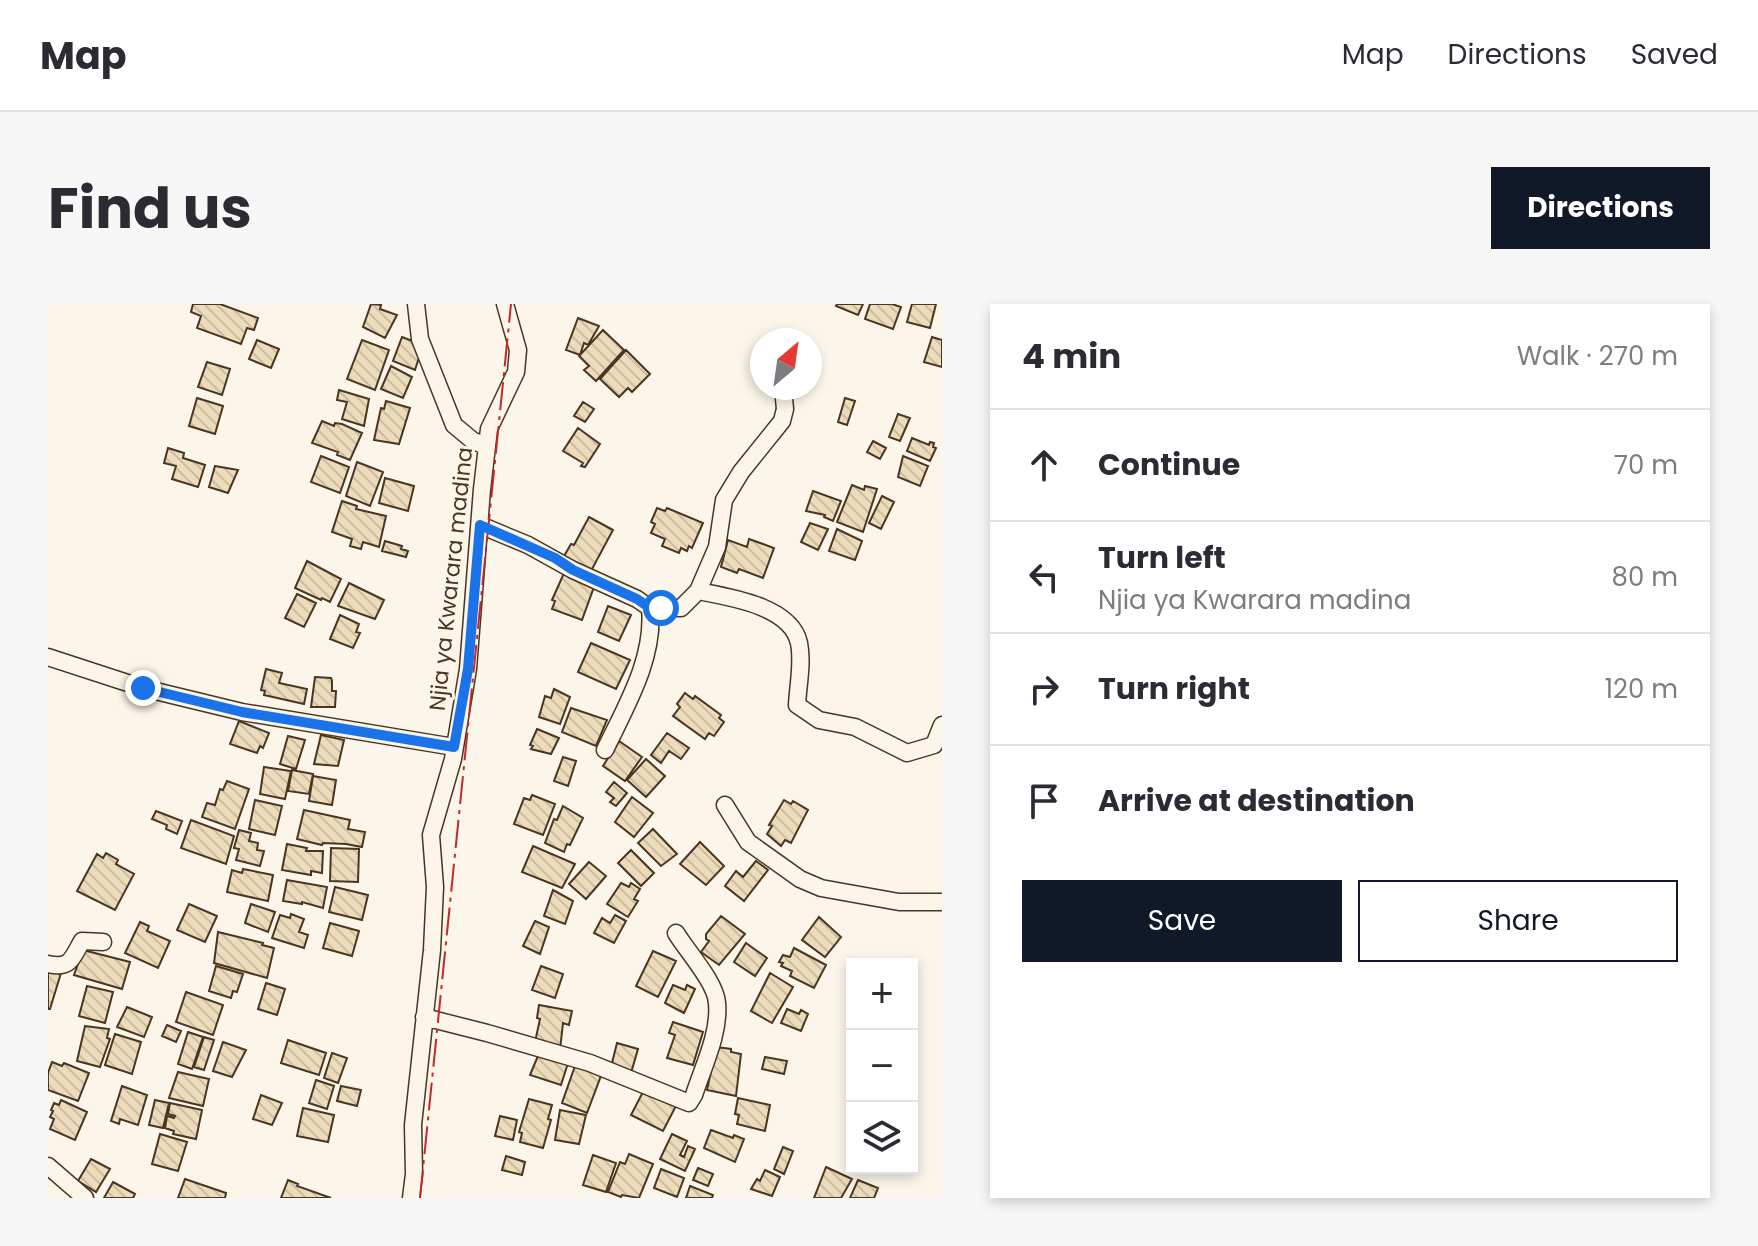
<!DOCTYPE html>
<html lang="en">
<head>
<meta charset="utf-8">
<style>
  body { margin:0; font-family:Poppins,sans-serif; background:#f7f7f7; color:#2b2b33 }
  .controls { position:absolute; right:24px; bottom:24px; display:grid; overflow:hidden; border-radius:0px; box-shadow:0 4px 12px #0003 }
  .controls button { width:72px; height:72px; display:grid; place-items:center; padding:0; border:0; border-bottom:2px solid #e1e1e2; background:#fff; color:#2b2b33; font:40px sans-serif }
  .compass { position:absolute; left:702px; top:24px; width:72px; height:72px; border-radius:50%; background:#fff; box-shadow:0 4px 12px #0003; rotate:29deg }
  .stop { position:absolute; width:24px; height:24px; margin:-18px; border:6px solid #1a73e8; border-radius:50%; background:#fff }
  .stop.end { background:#1a73e8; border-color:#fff; box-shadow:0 2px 8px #0008 }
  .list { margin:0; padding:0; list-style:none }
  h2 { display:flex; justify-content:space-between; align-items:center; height:104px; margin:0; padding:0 32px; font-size:34px }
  h2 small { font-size:26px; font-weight:400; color:#7c7c81 }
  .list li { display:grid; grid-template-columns:52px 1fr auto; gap:24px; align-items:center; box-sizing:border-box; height:112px; padding:0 32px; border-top:2px solid #e1e1e2 }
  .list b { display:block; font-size:30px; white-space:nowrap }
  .list p { margin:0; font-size:26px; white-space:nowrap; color:#7c7c81 }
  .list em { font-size:26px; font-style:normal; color:#7c7c81 }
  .actions { display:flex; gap:16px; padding:24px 32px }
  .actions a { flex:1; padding:18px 0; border:2px solid #111827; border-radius:0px; text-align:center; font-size:28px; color:#111827 }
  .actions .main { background:#111827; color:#fff }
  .icon { flex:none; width:44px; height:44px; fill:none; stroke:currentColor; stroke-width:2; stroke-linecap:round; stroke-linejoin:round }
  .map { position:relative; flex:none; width:894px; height:894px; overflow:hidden; border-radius:0px }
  header { display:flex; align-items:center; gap:48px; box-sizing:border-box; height:112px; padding:0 40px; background:#fff; border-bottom:2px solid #e1e1e2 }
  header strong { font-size:38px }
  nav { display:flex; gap:44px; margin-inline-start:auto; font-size:28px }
  .intro { display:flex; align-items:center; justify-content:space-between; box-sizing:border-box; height:192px; padding:0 48px }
  h1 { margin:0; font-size:56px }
  .button { padding:20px 36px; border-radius:0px; background:#111827; color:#fff; font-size:28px; font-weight:700 }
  main { display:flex; gap:48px; padding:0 48px }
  aside { flex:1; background:#fff; border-radius:0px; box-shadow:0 4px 12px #0003 }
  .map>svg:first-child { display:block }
  .building { fill:url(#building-back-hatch); stroke:#4a3520; stroke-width:2 }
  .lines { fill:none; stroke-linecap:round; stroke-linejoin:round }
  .street-casing { stroke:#4a3520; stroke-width:19 }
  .street { stroke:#fbf6e9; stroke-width:16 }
  .power { stroke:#c62828; stroke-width:2; stroke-dasharray:28 6 4 6; stroke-linecap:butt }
  .route { stroke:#1a73e8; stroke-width:10 }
  .labels { text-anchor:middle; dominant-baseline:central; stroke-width:6; stroke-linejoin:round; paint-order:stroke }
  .street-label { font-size:22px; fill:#4a3520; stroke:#fbf6e9 }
</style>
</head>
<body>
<header>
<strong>Map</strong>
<nav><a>Map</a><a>Directions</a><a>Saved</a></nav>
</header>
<div class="intro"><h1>Find us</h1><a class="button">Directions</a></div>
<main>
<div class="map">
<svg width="894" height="894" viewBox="0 0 894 894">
  <defs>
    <pattern id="building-back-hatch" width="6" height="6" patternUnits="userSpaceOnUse" patternTransform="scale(2)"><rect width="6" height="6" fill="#ecdcbc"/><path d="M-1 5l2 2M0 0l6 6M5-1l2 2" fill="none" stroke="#ccbda1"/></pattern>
  </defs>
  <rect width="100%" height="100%" fill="#fbf6e9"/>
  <path class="building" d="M145,0H172L210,14L206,26L199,24L193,40L149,24L153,12L143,8Z
    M323,0L333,1L332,5L349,11L337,34L315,23Z
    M789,0H815L810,11L788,2Z
    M822,0H844L853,3L845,25L817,15Z
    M864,0H888L882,24L859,18Z
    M530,14L551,22L540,41L536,39L532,51L518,46Z
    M555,26L576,46L548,77L536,66L541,62L531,52Z
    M354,33L375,41L367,66L345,57Z
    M884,33L894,36V63L876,58Z
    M209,36L231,45L223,64L201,55Z
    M314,36L341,46L327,86L299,75Z
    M578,46L602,70L584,88L580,84L571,93L552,75Z
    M159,58L182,65L174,91L150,83Z
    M343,62L364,73L355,94L333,85Z
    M291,86L321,95L316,122L294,115L299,98L289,96Z
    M149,94L175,102L167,130L141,122Z
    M797,94L807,97L799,121L790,118Z
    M338,97L362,104L351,140L326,136L333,104L336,105Z
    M535,98L546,105L537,118L526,112Z
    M850,110L862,114L852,137L841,133Z
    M274,117L286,122L287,119L294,120L314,129L302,156L289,151L290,148L264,139Z
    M530,124L552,140L537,163L533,162L535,159L515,147Z
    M864,134L881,141L882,138L886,139L885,143L888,144L882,157L859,147Z
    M825,137L838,144L832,155L819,148Z
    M120,144L136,149L135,154L157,161L150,183L124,175L128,162L116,159Z
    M273,152L301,163L292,189L263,178Z
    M855,152L880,162L872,182L850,173Z
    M309,158L335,168L322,202L298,192Z
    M167,162L190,166L180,189L161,183Z
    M337,174L366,182L360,207L331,199Z
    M804,181L816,186L817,182L829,185L815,228L789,218Z
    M765,187L793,197L785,217L776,213L777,211L758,207Z
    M834,192L846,198L833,225L821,219Z
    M294,197L309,202L308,205L338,212L331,243L315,238L313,245L302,242L304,235L284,228Z
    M609,204L617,207L619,204L655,219L644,244L641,242L639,247L633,244L631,249L614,242L617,235L603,229L607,220L603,218Z
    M541,213L565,226L543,267L516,252L523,240L526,241Z
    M762,219L780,225L770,246L753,238Z
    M789,225L814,237L807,256L781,247Z
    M701,235L726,244L715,274L691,265L689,269L673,263L680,236L699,243Z
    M337,237L354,242L353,245L360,247L358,253L334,247Z
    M259,257L293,275L282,298L274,294L273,296L247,284Z
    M516,269L547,280L534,316L504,305L507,297L504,296Z
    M301,279L336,296L327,315L290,302Z
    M249,290L268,299L256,323L237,314Z
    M560,302L583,311L571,337L550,328Z
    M292,311L311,320L308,328L312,329L305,344L282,335Z
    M543,339L582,356L568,385L530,368Z
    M218,365L234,369L231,379L259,385L256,400L216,391L217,387L213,386Z
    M267,373L283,374L284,377V387H288L287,403H263Z
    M506,385L522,393L512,420L491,413L497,392L503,394Z
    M637,389L645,395L647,392L673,411L671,414L676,418L666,432L661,429L657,435L625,412L632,403L629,400Z
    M523,404L559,416L548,442L514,428Z
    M191,417L221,429L215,444L212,442L209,449L182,440Z
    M489,425L511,434L503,450L483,445L485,442L482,441Z
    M619,429L641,444L633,455L621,447L613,459L603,451Z
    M273,431L296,436L290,462L266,460Z
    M240,432L257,436L248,465L232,460Z
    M571,437L594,453L577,477L555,462Z
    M515,453L528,457L520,482L506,477Z
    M598,455L617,472L598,493L579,476Z
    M216,463L243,467L237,495L212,490Z
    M244,466L265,470L261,490L240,487Z
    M265,472L288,476L284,501L261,497Z
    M179,477L201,485L187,525L154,513L159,499L167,501L172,485L175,486Z
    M566,478L579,489L568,502L562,498L566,494L558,488Z
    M484,491L507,500L495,531L466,520L476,494L482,496Z
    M584,493L605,509L586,533L567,518Z
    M207,496L234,502L227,531L201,525Z
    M736,496L743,500L745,497L760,506L743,539L737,536L733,542L719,530L724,522L721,521Z
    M515,502L535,514L522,541L519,540L516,548L497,539L506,515L509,516Z
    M256,506L302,516L300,525L317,528L314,543L298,540L275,539L274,541L249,535Z
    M108,507L134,517L129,530L118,525L119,521L104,515Z
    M143,516L186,532L178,560L133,544Z
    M605,525L629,550L613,562L590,539Z
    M191,526L203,529L201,537L210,539L209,546L216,547L212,562L188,556L191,545L186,544Z
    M652,538L676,562L658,581L632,560Z
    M239,540L259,544L258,547H275L274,569L263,567V571L234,566Z
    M485,542L527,560L514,584L474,568Z
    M283,544L311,545L310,578L282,577Z
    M583,546L606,569L593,582L570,559Z
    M58,549L70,556L68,560L86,570L67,606L29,587L49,550L55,554Z
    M708,557L720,566L696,597L677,582L688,567L695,573Z
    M541,558L558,572L538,595L521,580Z
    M195,565L225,571L220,597L179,588L184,566L194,569Z
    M239,576L279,583L275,604L254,598V600L235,597Z
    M573,579L581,583L583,579L592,585L586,595L590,597L580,613L559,600Z
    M287,583L320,591L314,616L281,608Z
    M505,586L525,597L517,620L496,612Z
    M141,600L169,612L157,638L129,626Z
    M203,600L227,608L220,628L197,619Z
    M243,610L256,615L251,628L260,631L256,644L224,634L232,611L242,614Z
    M567,611L578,617L566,639L546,629L554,614L562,619Z
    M673,612L697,630L671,661L653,648L661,637L658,635V630Z
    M771,613L793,633L777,653L754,636Z
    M487,617L501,623L492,650L475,642Z
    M92,618L101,622L99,627L122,637L110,664L77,649Z
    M282,619L311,627L304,652L275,644Z
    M170,628L215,639L214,641L226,644L219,674L166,659Z
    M698,639L719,654L707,672L686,658Z
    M746,644L778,661L766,684L742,672L744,667L733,662L735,659L731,658L735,651L742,653Z
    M35,646L82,658L74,685L26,671Z
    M605,647L628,657L610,693L588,682Z
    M168,662L195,670L189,688L185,687L183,694L161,687Z
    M493,662L515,670L507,694L484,686Z
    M0,665L13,669L2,705H0Z
    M722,669L745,683L724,719L703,707Z
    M218,679L237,685L229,711L210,705Z
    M625,681L637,686L639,681L647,685L636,709L617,699Z
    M39,682L65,688L57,719L31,712Z
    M138,688L175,701L165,731L128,718Z
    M491,701L524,707L521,721L515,719L512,746L487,738L492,715L489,714Z
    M79,703L104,713L96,733L69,723Z
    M739,705L751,710L753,706L760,710L753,727L733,719Z
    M625,718L655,728L645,761L619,754L627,731L621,729Z
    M119,721L133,727L128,738L114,732Z
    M37,722L61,725L59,734L62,735L52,763L29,757Z
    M140,728L155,733L144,765L130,760Z
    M67,730L93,738L84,770L57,761Z
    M156,733L166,736L156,766L146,763Z
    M240,736L278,749L271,771L233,759Z
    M175,738L198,746L184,773L165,767Z
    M569,739L590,745L583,769L563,763Z
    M668,743L683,745V748L693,750L688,792L659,786Z
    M492,747L521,756L513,781L482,771Z
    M284,749L299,754L290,779L276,774Z
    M717,753L739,757L736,770L714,765Z
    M4,758L14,762L16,759L41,769L30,797L0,786V769Z
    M528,759L554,769L539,809L514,799Z
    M130,768L161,775L155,802L121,794Z
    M268,776L286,782L279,805L261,799Z
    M74,782L99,791L90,821L72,815L71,820L63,817Z
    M293,782L313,786L309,802L289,797Z
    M597,784L630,798L615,827L583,811Z
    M213,791L234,799L224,821L205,815Z
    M690,794L722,801L717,827L689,820L691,811L687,810Z
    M481,795L504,801L500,815L503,816L495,844L472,838L474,829L471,828Z
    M13,796L39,808L27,836L2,825L6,815L2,813L5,807L3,806L6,799L11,801Z
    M107,796L121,799L115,824L101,821Z
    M122,799L154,806L148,835L125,830L126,827L117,824L119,812L126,814L127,812L120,810Z
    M255,804L286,811L280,838L249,832Z
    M512,806L538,811L531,840L507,836Z
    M452,812L469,816L465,836L447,832Z
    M663,826L685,834L686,831L696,835L687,858L656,844Z
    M112,830L139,838L130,867L104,860Z
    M624,830L639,837L632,851L636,853L640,842L647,845L637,867L612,855Z
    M735,843L745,847L736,870L726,865Z
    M581,850L605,860L591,894L574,891L573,893L560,888L572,858L577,860Z
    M545,851L568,859L558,888L535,881Z
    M458,852L477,858L474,871L454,866Z
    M43,855L62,865L48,888L30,877Z
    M778,863L804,875L793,894H766Z
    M650,864L665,870L660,882L645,876Z
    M613,865L636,874L629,893L606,884Z
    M717,866L732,873L724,892L703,885L709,875L712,877Z
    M137,875L178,889L177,894H130Z
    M240,876L250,880L249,882L283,894H233Z
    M810,876L830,884L826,894H802Z
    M65,878L87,890L85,894H56Z
    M642,882L665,891L664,894H638Z"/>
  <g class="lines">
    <defs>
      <path id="street" d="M368,0L372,35L406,121L424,136L439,143
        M432,221L480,241L525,266L589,295L602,304C607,354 578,402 557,446
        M650,287C681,293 743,302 751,339C755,359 750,381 749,401L771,416L807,423L859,449L886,441L894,421
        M602,304H633L650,287L669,243L676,196L693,168L734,117L737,105L735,84
        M0,353L95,384L194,408L406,443
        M677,501L700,538L752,575L773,584L851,598H894
        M0,660C23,665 24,654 34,637L55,638
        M376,713L439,729L542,759L641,799L646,791C655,763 672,729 669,699C668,679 639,647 628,629
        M0,862L37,894
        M363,894L366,870L365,821L384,646L387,583L383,531L405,455L420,365L434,185L441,125L468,68L470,46L457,0"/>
    </defs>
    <use href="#street" class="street-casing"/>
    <use href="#street" class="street"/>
    <path class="power" d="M372,894L463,0"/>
  </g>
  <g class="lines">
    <path class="route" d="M95,384L194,408L406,443L420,365L432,221L507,254L525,266L589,295L602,304H613"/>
  </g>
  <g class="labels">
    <g class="street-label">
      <text transform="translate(403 275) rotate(-84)">Njia ya Kwarara madina</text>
    </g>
  </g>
</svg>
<div class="controls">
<button>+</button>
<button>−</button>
<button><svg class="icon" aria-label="layers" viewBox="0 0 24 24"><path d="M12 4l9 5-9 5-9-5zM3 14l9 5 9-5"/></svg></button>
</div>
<svg class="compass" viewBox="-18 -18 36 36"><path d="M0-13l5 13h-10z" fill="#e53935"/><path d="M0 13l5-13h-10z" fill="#7c7c81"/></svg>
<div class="stop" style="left:613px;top:304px"></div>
<div class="stop end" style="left:95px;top:384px"></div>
</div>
<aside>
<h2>4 min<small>Walk · 270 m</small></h2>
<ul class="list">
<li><svg class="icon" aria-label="ahead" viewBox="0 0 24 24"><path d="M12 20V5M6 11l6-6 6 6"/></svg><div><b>Continue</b></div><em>70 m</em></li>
<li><svg class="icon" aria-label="left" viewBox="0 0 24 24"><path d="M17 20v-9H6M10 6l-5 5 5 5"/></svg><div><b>Turn left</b><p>Njia ya Kwarara madina</p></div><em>80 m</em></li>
<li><svg class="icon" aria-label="right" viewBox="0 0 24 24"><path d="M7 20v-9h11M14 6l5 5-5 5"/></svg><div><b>Turn right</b></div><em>120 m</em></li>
<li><svg class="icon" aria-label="arrive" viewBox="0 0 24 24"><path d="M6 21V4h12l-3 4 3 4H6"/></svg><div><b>Arrive at destination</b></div></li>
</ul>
<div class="actions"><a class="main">Save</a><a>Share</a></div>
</aside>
</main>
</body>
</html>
